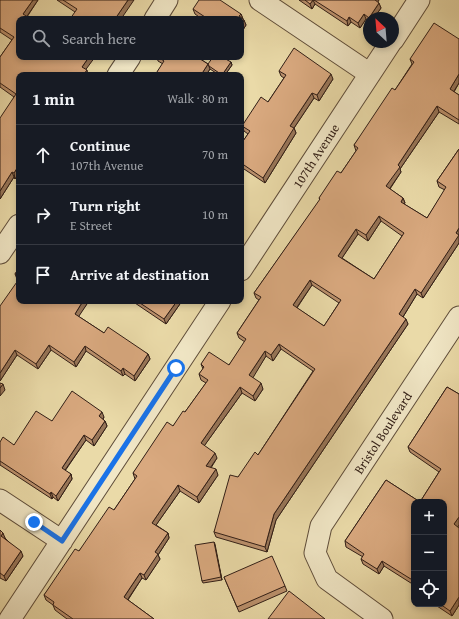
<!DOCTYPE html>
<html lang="en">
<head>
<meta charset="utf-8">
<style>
  body { margin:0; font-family:"Gentium Book Plus",serif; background:#20242c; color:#f1f3f6 }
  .controls { position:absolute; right:12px; bottom:12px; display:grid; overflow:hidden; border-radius:8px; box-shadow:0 2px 6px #0003 }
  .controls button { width:36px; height:36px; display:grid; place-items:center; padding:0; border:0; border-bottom:1px solid #363941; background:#171b24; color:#f1f3f6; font:20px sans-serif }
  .compass { position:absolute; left:363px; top:12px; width:36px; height:36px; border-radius:50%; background:#171b24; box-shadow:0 2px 6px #0003; rotate:334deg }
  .stop { position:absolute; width:12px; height:12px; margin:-9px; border:3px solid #1a73e8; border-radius:50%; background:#fff }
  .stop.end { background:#1a73e8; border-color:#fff; box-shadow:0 1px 4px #0008 }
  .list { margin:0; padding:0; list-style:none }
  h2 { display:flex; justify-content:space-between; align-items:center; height:52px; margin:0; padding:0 16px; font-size:17px }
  h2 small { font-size:13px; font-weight:400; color:#9ea1a6 }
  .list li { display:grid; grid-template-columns:26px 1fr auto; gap:12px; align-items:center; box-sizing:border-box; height:60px; padding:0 16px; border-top:1px solid #363941 }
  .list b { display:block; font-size:15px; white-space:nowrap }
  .list p { margin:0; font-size:13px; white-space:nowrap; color:#9ea1a6 }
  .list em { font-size:13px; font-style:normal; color:#9ea1a6 }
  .icon { flex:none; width:22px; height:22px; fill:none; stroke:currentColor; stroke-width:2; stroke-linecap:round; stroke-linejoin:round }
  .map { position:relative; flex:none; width:459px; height:619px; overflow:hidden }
  .search { position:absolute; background:#171b24; box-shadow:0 2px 6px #0003; left:16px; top:16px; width:228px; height:44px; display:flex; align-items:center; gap:10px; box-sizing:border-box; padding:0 14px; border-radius:8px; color:#9ea1a6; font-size:15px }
  .panel { position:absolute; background:#171b24; box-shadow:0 2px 6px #0003; left:16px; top:72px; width:228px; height:232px; border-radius:8px }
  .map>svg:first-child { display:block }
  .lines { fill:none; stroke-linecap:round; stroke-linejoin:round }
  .minor-casing { stroke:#5f4d3a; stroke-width:23 }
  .minor { stroke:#f1e7c6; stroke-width:21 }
  .wall { fill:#bb916d; stroke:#311e16; fill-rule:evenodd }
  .shaded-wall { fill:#987659; stroke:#311e16 }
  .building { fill:#d9a97f; stroke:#311e16; fill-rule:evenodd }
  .route { stroke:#1a73e8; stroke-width:5 }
  .labels { text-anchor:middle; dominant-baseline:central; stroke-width:3; stroke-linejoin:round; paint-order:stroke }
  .street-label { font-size:13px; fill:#311e16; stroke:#f1e7c6 }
</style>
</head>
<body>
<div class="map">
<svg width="459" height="619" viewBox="0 0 459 619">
  <rect width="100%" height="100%" fill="#eadaa8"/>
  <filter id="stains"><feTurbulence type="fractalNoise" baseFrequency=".005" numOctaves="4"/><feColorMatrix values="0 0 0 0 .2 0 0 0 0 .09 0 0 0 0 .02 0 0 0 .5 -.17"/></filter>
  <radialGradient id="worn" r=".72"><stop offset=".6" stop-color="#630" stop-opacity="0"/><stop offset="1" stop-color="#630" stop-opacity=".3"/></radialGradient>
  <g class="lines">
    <defs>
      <path id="minor" d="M260,0L370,74
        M155,19L167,0
        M393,40L419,0
        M118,75L130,57
        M0,253L19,225
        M241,270L391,42
        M0,500L62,541
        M10,619L220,301
        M382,619L327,579L315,553L321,526L459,317"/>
    </defs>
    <use href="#minor" class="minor-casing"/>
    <use href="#minor" class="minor"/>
  </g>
  <path class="wall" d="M0,0H38L27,17L19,75L15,179L14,177L0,199L14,97L0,87V57L12,40L0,32Z
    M57,0H134L75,12Z
    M299,0H379L378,2L381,8L374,18H369V21L366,19L360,28L351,22L348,26L315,4L312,9Z
    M193,9L241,14L243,19L246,25L241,33V19H202L195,14Z
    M459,39V83L454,92L459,95V124L439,112L400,169L401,172L390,189L403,198L405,203L404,204L427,218L445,190L439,187L437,181L459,149V243L423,298L417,294L403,317L408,324L276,520L267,552L216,537L214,532L238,477L258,455L313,371L281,349L273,361L266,356L252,378L263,389L255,401L242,393L204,446L217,458L211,468L218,475L199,503L180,491L156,525L168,533L169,538L158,555L160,559L146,580L142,578L128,600L154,619H67L55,610L53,605L46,600L44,595L79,551L114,510L135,479L133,473L173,426L185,412L206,383L201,380L199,374L203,369L201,364L229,365L245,342L239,338L237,333L259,300L256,298L254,293L320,200L319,198L341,173L356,151L354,145L395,90L412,64L410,59ZM381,221L402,236L374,279L342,258L358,234L368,241ZM312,285L339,303L324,326L297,308Z
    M157,57H197L208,64L231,62L232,65L225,75H219L210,69L206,75H155L163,64L158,61Z
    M279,71L333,79L319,101L314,98L294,128L296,133L265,183L241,167V144L248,134L244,131L242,126L268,102L284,78L281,76Z
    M19,268V301H89L78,316L104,333L148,354L150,359L135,381L125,374L123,376L86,351L76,367L51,350L38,369L17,355L0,381L18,280L17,279L15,274Z
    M132,301H182L166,324Z
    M447,387L459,394V525L458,527L459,528V605L452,616L434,604H444V502H414V585L384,566L379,574L363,564L361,559L363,557L346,547L345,541L386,480L420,502L439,472L410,452L408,447Z
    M104,417L103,419L105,421L107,426L94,446L86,440L65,471L71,474L72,479L58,501L53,497L52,499L0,465V442L14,445L52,421Z
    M0,530L5,538L23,556L6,581L0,578Z
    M214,542L222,580L203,583L202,581Z
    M224,577L285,586L287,591L239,612Z"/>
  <path class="shaded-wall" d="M33,0H38L25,19L23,14Z
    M128,0H134L121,19H115Z
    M313,0L315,4L312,9L310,4Z
    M379,3L381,8L374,18H369Z
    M241,14L243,19L239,16Z
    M364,14L366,19L360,28L358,23Z
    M349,17L351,22L348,26L347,21Z
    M244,20L246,25L241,33V25Z
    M89,57H95L84,72L82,67Z
    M231,62L232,65L225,75H222Z
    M208,64L210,69L206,75H201Z
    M87,70L88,75H83Z
    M331,74L333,79L319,101L317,95Z
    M459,74V83L452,94L450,89Z
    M312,93L314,98L294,128L296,133L265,183L263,178L290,126Z
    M437,106L439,112L400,169L401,172L388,191L386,186L398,165Z
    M19,165V173L15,179L14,173Z
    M12,172L14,177L0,199V191Z
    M403,198L405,203L402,207L401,202Z
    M241,210L243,215L241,218Z
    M379,216L381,221L368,241L366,235Z
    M459,228V243L423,298L421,293Z
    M356,229L358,234L340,261L338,256Z
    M310,280L312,285L295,310L293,305Z
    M415,289L417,294L401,320L399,314Z
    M83,301H89L77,319L75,314Z
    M177,301H182L166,324L164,319Z
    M406,319L408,324L276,520L267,552L265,547L274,514Z
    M279,344L281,349L273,361L271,355Z
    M49,345L51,350L38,369L36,364Z
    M85,346L86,351L76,367L74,362Z
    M15,350L17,355L0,381V373Z
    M265,351L266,356L251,381L249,375Z
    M148,354L150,359L135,381L134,376Z
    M123,368L125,374L123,376L121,371Z
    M261,383L263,389L255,401L253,396Z
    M3,384L5,390L0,396V388Z
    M240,387L242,393L202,449L201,443Z
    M102,412L104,417L101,422L99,416Z
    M105,421L107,426L94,446L92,440Z
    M84,435L86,440L63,473L62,468Z
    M215,453L217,458L208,471L206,466Z
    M216,469L218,475L199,503L197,497Z
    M71,474L72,479L58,501L56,496Z
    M178,485L180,491L154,528L152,523Z
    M51,492L53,497L52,499L50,494Z
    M459,517V525L456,529L454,524Z
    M3,533L5,538L3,541L1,536Z
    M168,533L169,538L158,555L160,559L146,580L144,575L155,552Z
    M214,542L215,544L222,580L221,577Z
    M21,551L23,556L6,581L4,576Z
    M382,561L384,566L379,574L377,569Z
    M140,573L142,578L126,602L124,597Z
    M459,597V605L452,616L450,611Z"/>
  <path class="building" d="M0,0H33L23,14L31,19H19V57H89L82,67L87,70L83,75H19V165L14,173L12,172L0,191V118L16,94L0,83V57L14,37L0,28Z
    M63,0H128L115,19H70L77,9Z
    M199,0H220L241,14L239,16L244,20L241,25V19H208L193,9Z
    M305,0H313L310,4Z
    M314,0H375L379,3L369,18L364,14L358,23L349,17L347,21Z
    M434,23L459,39V74L450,89L459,95V120L437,106L398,165L400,167L386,186L403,198L401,202L427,218L446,187L437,181L459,149V228L456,233L459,235L421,293L415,289L399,314L406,319L274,514L265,547L214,532L230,475L238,477L255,452L258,455L315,369L279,344L271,355L265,351L249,375L261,383L253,396L240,387L201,443L215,453L206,466L216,469L197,497L178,485L152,523L168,533L155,552L158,554L144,575L140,573L124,597L154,619H73L53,605L54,602L44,595L75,549L79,551L109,507L114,510L137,476L133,473L167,422L173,426L183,411L185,412L208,380L199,374L204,367L201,364L209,352L229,365L246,339L237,333L261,297L254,293L320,199L319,198L337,171L341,173L358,148L354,145L392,88L395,90L414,62L410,59ZM379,216L404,233L374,279L338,256L356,229L366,235ZM310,280L341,300L324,326L293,305Z
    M294,48L331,74L317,95L312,93L290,126L294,128L263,178L241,163V144L250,131L242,126L261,97L268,102L286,75L279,71Z
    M158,57H197L208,64L201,75H185L184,74V75H155L164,61Z
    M213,57H222L231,62L222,75L209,66L208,64Z
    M19,268V277L15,274Z
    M19,279V301H83L75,314L104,333L108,327L148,354L134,376L123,368L121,371L85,346L74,362L49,345L36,364L15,350L0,373V306Z
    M137,301H177L164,319Z
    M0,383L3,384L0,388Z
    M447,387L459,394V517L454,524L459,528V597L450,611L440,604H444V502H414V581L382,561L377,569L361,559L364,554L345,541L386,480L420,502L441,469L408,447Z
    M72,391L102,412L99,416L105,421L92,440L84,435L62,468L71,474L56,496L51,492L50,494L0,461V442L3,437L14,445L36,411L52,421Z
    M0,530L3,533L1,536L21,551L4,576L0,573Z
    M214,542L221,577L202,581L195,545Z
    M272,556L285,586L237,607L224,577Z
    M289,591L325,619H268Z"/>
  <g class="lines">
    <path class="route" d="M34,522L62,541L176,368"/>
  </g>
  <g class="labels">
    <g class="street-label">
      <text transform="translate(316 156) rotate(-57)">107th Avenue</text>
      <text transform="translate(383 433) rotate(-57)">Bristol Boulevard</text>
    </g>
  </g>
  <rect width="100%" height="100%" filter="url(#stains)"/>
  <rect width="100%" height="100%" fill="url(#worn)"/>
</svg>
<div class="controls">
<button>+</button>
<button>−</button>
<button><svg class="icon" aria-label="locate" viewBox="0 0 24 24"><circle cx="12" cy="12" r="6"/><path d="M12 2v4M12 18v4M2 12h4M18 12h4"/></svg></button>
</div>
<svg class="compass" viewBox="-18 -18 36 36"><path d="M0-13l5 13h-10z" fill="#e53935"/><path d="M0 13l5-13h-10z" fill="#9ea1a6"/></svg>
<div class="stop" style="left:176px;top:368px"></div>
<div class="stop end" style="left:34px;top:522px"></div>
<div class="search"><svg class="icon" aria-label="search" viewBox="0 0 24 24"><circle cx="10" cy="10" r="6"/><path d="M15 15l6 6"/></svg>Search here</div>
<section class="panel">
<h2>1 min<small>Walk · 80 m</small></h2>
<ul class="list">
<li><svg class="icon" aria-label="ahead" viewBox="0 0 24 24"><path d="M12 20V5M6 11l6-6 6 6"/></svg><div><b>Continue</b><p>107th Avenue</p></div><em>70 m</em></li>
<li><svg class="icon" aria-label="right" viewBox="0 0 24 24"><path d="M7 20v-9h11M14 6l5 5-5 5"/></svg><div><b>Turn right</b><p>E Street</p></div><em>10 m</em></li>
<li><svg class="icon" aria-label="arrive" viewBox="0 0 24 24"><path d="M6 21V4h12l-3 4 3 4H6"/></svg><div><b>Arrive at destination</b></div></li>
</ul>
</section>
</div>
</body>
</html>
